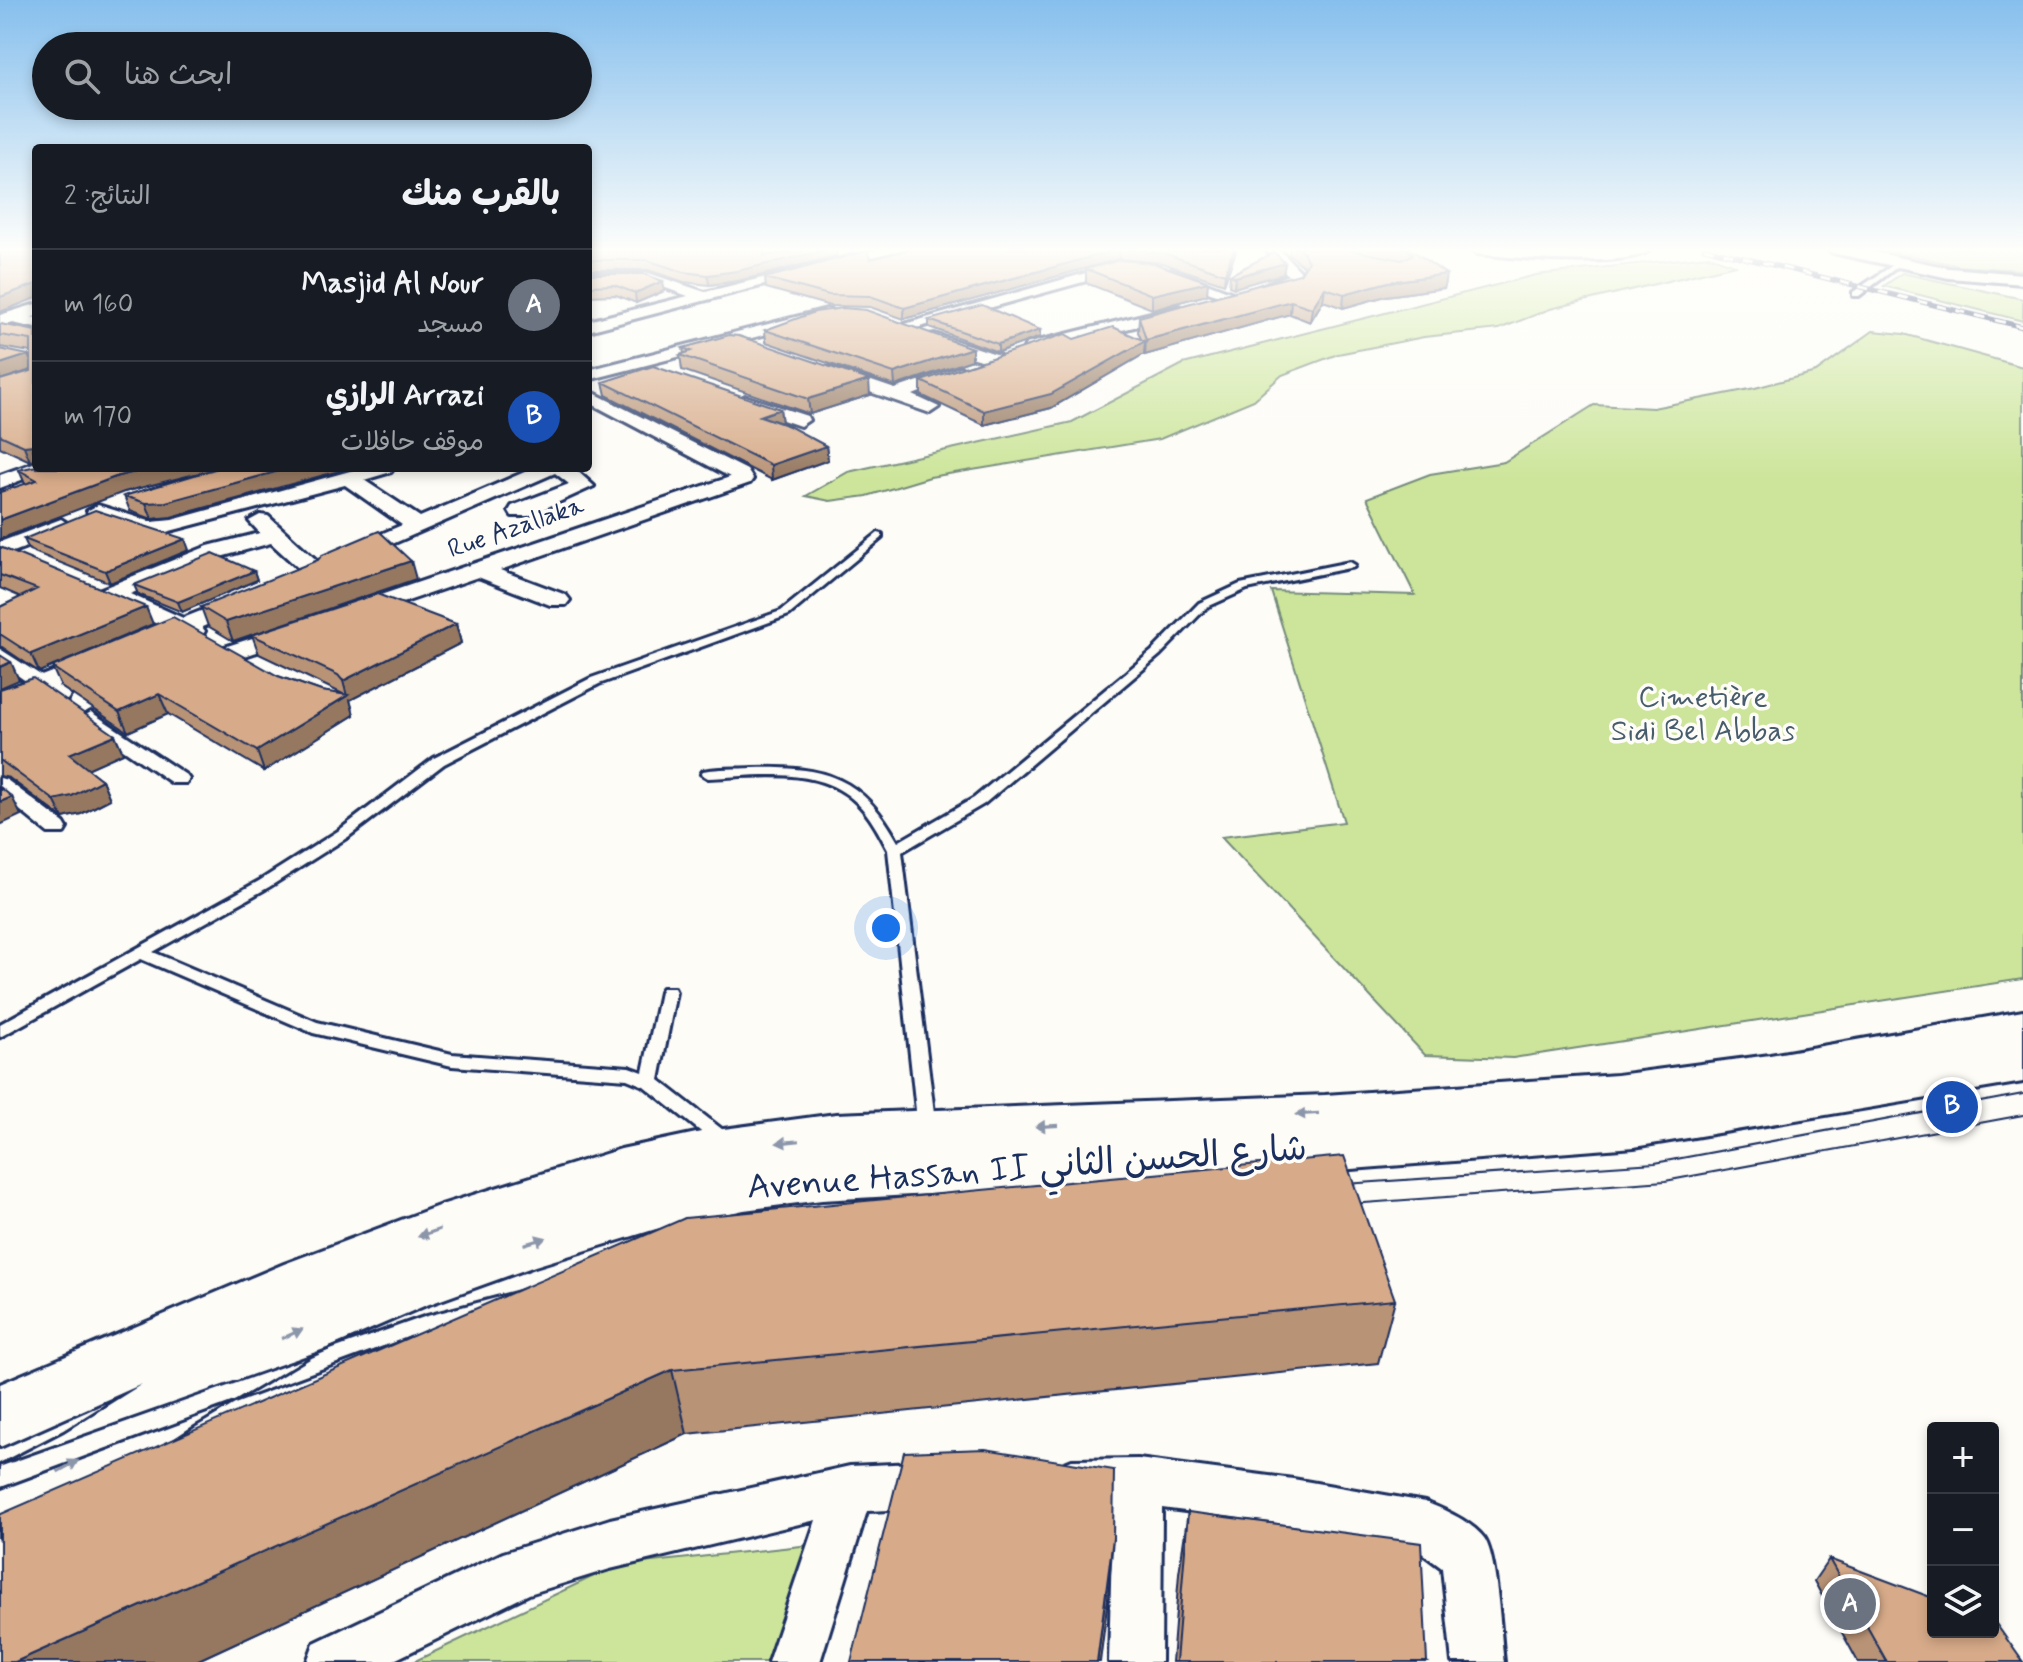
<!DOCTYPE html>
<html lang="ar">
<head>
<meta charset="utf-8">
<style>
  body { margin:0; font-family:Mynerve,"Playpen Sans Arabic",sans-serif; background:#20242c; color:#f1f3f6; direction:rtl }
  .controls { position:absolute; right:24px; bottom:24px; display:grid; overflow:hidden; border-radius:8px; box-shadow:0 4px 12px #0003 }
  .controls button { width:72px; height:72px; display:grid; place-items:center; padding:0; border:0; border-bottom:2px solid #363941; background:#171b24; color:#f1f3f6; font:40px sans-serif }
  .you { position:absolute; left:886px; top:928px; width:28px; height:28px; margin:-20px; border:6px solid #fff; border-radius:50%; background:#1a73e8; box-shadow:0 0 0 12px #1a73e833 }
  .badge { display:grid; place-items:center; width:52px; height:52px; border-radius:50%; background:#b45309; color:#fff; font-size:26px; font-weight:700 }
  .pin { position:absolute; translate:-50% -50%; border:4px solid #fff; box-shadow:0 2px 8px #0006 }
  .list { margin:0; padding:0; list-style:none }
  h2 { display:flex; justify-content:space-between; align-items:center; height:104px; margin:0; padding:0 32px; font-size:34px }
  h2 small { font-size:26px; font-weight:400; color:#9ea1a6 }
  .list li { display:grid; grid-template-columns:52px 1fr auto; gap:24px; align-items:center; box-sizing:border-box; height:112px; padding:0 32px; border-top:2px solid #363941 }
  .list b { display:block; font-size:30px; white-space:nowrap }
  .list p { margin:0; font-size:26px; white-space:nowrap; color:#9ea1a6 }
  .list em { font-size:26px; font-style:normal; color:#9ea1a6 }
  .icon { flex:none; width:44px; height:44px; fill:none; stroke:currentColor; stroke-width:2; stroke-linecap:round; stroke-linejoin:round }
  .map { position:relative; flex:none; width:2023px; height:1662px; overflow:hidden; direction:ltr }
  .search { position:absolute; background:#171b24; box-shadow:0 4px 12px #0003; left:32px; top:32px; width:560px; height:88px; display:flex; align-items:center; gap:20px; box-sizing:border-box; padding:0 28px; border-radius:44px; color:#9ea1a6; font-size:30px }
  .panel { position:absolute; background:#171b24; box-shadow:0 4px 12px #0003; left:32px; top:144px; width:560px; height:328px; border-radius:8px; direction:rtl }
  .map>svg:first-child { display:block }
  .green { fill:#cce59a; stroke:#748a7c; stroke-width:2 }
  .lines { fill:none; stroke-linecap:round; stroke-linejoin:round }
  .service-casing { stroke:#1b2f5e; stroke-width:6 }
  .pedestrian-casing { stroke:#1b2f5e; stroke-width:6 }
  .minor-casing { stroke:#1b2f5e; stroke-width:6 }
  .tertiary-casing { stroke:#1b2f5e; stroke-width:6 }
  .secondary-casing { stroke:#1b2f5e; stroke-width:6 }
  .trunk-casing { stroke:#1b2f5e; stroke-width:6 }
  .service { fill:#fdfcf7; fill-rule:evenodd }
  .pedestrian { fill:#fdfcf7; fill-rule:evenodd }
  .minor { fill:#fdfcf7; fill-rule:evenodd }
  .tertiary { fill:#fdfcf7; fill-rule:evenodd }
  .secondary { fill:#fdfcf7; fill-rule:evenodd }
  .trunk { fill:#fdfcf7; fill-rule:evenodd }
  .tram-far1 { stroke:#1b2f5e; stroke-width:2 }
  .tram { stroke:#1b2f5e; stroke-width:3 }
  .rail-casing { stroke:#1b2f5e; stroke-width:5 }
  .rail { stroke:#fdfcf7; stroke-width:3; stroke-dasharray:10; stroke-linecap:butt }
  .wall { fill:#b99376; stroke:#1b2f5e; stroke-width:2 }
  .shaded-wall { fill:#967860; stroke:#1b2f5e; stroke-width:2 }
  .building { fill:#d7ab89; stroke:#1b2f5e; stroke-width:2 }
  .oneway { fill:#8c96aa }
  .labels { text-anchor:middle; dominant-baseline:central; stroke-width:7; stroke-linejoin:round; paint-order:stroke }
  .far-street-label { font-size:26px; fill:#1b2f5e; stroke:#fdfcf7 }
  .park-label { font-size:30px; fill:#475c6d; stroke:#fdfcf7 }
  .near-street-label { font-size:36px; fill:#1b2f5e; stroke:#fdfcf7 }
</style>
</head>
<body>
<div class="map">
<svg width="2023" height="1662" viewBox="0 0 2023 1662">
  <rect width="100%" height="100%" fill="#fdfcf7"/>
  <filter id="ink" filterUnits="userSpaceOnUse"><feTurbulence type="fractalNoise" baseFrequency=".0125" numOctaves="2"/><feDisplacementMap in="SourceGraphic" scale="16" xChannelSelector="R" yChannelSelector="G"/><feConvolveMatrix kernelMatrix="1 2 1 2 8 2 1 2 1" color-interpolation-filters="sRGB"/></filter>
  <g filter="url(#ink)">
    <path class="green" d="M1876,248H2023V270L1961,266Z
      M1709,256L1735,265L1550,309L1499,329L1424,337L1338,354L1282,375L1254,400L1160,439L930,477L867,496L830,501L806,496L848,472L1072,422L1183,364L1536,275Z
      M1902,273L2023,299V321L1884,286Z
      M1873,331L1904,334L2023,367V979L1513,1058L1425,1055L1221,837L1344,822L1271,591L1415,595L1367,498L1430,474L1504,462L1594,405L1653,408L1755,388L1816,372Z
      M811,1545L771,1662H413L615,1566Z"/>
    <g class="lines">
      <defs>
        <path id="service" d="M1899,261L1901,264L1859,296H1853V292Z
          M878,533L882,534V538L789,615L599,684L444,764L348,837L269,887L153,952L317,1022L452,1054L629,1067L643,1072L660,992L662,988H674L676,992L659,1080L732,1137L735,1142L732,1147L726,1149L720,1147L644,1086L627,1079L452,1066L313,1033L141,959L0,1037V1024L259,881L338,831L434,758L591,678L781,611Z
          M1350,562L1355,565L1354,567L1247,589L1207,607L1160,655L984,804L902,852L936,1129L933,1134L927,1136L921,1134L918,1129L888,850C879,833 871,817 857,803C819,765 756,776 708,778L701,774L703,771C719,768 737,769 753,768C825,766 863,777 898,842L974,798L1152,651L1199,603L1240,584Z"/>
        <path id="pedestrian" d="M0,649L67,692L70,696L67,700H53L0,663Z
          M91,712L186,775L189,779L186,783H172L84,722L81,718Z
          M0,778L7,780L64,823L67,828L64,833H48L0,794Z"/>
        <path id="minor" d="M884,248H907L588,331V321L688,296L646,281H588V273H648L705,292Z
          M1263,248H1278L1302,273V279L1288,288L1256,294V288L1288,275Z
          M1125,262L1132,266L1130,269L902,332L894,327Z
          M1163,270H1173L1246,298L1233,301L1163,276Z
          M1179,306L1187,311L1185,314L1032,353L1024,348L1026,344Z
          M827,309L833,311V317L588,380V370Z
          M9,313L36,318V328L3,321V315Z
          M935,334L999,355L1002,359L993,364L929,343V335Z
          M830,367L895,389L960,367L969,372L913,395L939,407L930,413L824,376V368Z
          M588,390L747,470L753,479L750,483L500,570L566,595L570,600L566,605H550L478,577L361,617H345L341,612L345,607L730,477L588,402Z
          M745,396L807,416L809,420L800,426L739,405L736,401Z
          M36,462V468H46L43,472L0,488V475Z
          M361,468H394L391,472L364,480L420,517L534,468H574L594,486L528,516H512L509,511L512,506L569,484L555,473L351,562L343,560L340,555L343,550L402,525L345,485L151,536L90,516L87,511L98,505L152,522L172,520Z
          M260,515L268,516L323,566L326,571L323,576H307L271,543L224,556L130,594L183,618L241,595L253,602L249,607L202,627L205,631L202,636L182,635L148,648L136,641L139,636L162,626L101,599L97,594L101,589L208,546L260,533L249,521Z
          M61,519L72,526L69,531L0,557V542Z
          M293,625L302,627L305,632L302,637L230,661L217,653L221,648Z
          M93,656L102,659L106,664L102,669L0,709V692Z
          M1138,1459L1293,1479L1425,1502C1443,1509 1472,1522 1484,1538C1497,1555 1501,1637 1504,1662H1452L1442,1568L1415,1548L1293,1525L1162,1508L1161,1662H1109L1113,1505L1072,1506L1055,1499L1048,1483L1055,1467L1072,1460Z
          M936,1462L953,1469L960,1485L953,1501L936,1508L867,1511L820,1662H768L816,1520L610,1569L529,1594L390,1662H307L314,1643L503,1553L610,1519L850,1466Z"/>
        <path id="tertiary" d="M1825,248H1855L1949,268L2023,274V284L1949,278L1833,253Z
          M36,304V316L0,327V315Z"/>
        <path id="secondary" d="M1467,248H1653C1632,270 1509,257 1477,254Z"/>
        <path id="trunk" d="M2023,1011V1082L1634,1147L1287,1174L822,1200L744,1210L656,1229L535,1266L424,1306L311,1355L194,1425L112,1479L25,1528L0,1538V1466L64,1433L142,1384L0,1447V1384L284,1264L441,1205L621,1149L701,1132L836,1114L1325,1095L1617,1075L1770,1055Z"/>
      </defs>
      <use href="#service" class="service-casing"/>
      <use href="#pedestrian" class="pedestrian-casing"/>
      <use href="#minor" class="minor-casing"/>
      <use href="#tertiary" class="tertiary-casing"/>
      <use href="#secondary" class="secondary-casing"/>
      <use href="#trunk" class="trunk-casing"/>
      <use href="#service" class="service"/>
      <use href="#pedestrian" class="pedestrian"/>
      <use href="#minor" class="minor"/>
      <use href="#tertiary" class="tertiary"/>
      <use href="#secondary" class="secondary"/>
      <use href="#trunk" class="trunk"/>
      <path class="tram-far1" d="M1330,1185L1655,1163L2023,1094
        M1337,1205L1665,1181L2023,1115"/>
      <path class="tram" d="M0,1465L425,1315L540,1285
        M0,1489L439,1327"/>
      <defs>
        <path id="rail" d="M1704,248L2023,327"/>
      </defs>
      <use href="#rail" class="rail-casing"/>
      <use href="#rail" class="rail"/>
    </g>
    <path class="wall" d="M588,248H796L780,254L837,256L738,281L709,285L684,282L648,270H588Z
      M917,248H1237L1224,284L1162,263L1119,259L904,319L870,307L830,306L766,288L765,278L870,259Z
      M1290,248H1409L1444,288L1386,296L1343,308L1323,301L1310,322L1290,314L1145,355V352L1144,354L1051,408L984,425L921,395V381L1074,339H1141L1138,332L1139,317L1300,274L1304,268L1303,266L1289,254Z
      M1285,263L1283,274L1234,288L1229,286L1230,275Z
      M1086,269L1207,295L1152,309L1086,283Z
      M588,274L663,281L664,291L636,303L616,295L588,296Z
      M929,320L1040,337L998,352L929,327Z
      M0,324L36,331V460L30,461L0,447V380L31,371V352L0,347Z
      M765,330L972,348V360L895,386L766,342Z
      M683,348L870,395L810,414L682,370L680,355L684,354Z
      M603,382L780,409L782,423L826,446L828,460L772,480L606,395Z
      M350,468L171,517L152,519L130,511L124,496L214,469L124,492L25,484L19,470Z
      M24,539L189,550L110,583L29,550Z
      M0,547L153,624L39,672L2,647H0V607L21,597L0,588Z
      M254,571L257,580L182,612L138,594L134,585Z
      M416,579L233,641L208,626L201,607Z
      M456,624L461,643L350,700L354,715L264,771L168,714L128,732L61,687L52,667L278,676L321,691L345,695L259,654L252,635Z
      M0,689L115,735L123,753L87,769L102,780L110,799L81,814L63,818L9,778L0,776Z
      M685,1218L1395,1300L1378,1363L687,1434L194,1662H0Z
      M1188,1512L1427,1662H1172L1179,1573Z
      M1829,1559L2023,1662H1858L1814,1581Z"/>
    <path class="shaded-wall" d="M772,248H796L764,261L763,251Z
      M836,248L837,256L738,281L709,285L708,275Z
      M1234,248H1237L1224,284L1225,274Z
      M1120,249L1119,259L904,319V308Z
      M1285,263L1283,274L1234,288L1235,277Z
      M1446,274L1444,288L1386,296L1343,308L1344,294L1388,282Z
      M663,281L664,291L636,303L635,293Z
      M1208,282L1207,295L1152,309V295Z
      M36,284V298L0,312V297Z
      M1325,288L1323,301L1310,322L1312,308Z
      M1291,301L1290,314L1145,355L1146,340Z
      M1040,330V337L998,352V344Z
      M1145,341L1144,354L1051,408L984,425V411Z
      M972,348V360L895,386L894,373Z
      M28,355L34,369L0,380V364Z
      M869,380L870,395L810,414L808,399Z
      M780,409L782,423L760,416Z
      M32,445L36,460L30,461L24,446Z
      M826,446L828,460L772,480L771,465Z
      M153,468H219L124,492L0,539V520L118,476Z
      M290,468H350L171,517L152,519L146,503Z
      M185,539L189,550L110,583L105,571Z
      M411,561L416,579L233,641L226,622Z
      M254,571L257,580L182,612L178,602Z
      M146,607L153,624L39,672L31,654Z
      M456,624L461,643L350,700L354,715L264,771L257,751L347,696L343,681Z
      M11,662L19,680L0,688V667Z
      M159,694L168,714L128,732L119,712Z
      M115,735L123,753L78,773L69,754Z
      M102,780L110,799L81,814L63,818L54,800Z
      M12,797L21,815L0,825V802Z
      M672,1370L687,1434L194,1662H15Z
      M1113,1538L1108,1599L1100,1662H1097Z"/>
    <path class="building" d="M0,248H36V284L0,297Z
      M588,248H772L763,251L764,256L834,248L737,271L708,275L683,272L647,260H588Z
      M917,248H1234L1225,274L1163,253L1120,249L904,308L870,296L829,295L765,278L867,251L870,259Z
      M1298,248H1339L1402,260L1413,254L1405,248H1409L1446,274L1388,282L1344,294L1325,288L1312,308L1291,301L1146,340L1139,317L1300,274L1308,262L1304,253Z
      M1274,252L1285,263L1235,277L1230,275Z
      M1120,260L1154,263L1208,282L1152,295L1086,269Z
      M588,274H644L663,281L635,293L614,285L588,286Z
      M982,305L1040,330L998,344L929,320Z
      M843,308L866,310L972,348L894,373L765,330L815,312Z
      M0,324L36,331V451L33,450L32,445L24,446L0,435V380L31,371V340L0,335Z
      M1113,327L1145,341L1051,394L984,411L921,381L1065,334L1074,339Z
      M729,335L739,336L869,380L808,399L680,355L691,351L683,348Z
      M0,349L28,355L0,364Z
      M653,366L780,409L760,416L789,426L826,446L771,465L603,382Z
      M36,466V468H153L118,476L0,520V492L37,480L19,470Z
      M218,468H290L166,502L146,503L124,496Z
      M95,510L185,539L105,571L24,539Z
      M379,531L411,561L226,622L201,607L318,560L322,555Z
      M0,547L146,607L31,654L0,634V607L37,589L0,575Z
      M213,553L254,571L178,602L134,585Z
      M377,594L456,624L343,681L338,675L252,635Z
      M173,617L278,676L321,691L348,695L257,751L159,694L119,712L52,667Z
      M0,655L11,662L0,667Z
      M33,678L115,735L69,754L102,780L72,796L54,800L0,760V689Z
      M0,787L12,797L0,802Z
      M1344,1156L1395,1300L672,1370L15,1662H0V1515L1,1514L685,1218Z
      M985,1449L1114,1470L1113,1538L1097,1662H851L904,1452Z
      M1188,1512L1421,1543L1427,1662H1176Z
      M1829,1559L1933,1598V1632H1993V1621H1994L2023,1662H1887Z"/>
    <defs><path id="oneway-solid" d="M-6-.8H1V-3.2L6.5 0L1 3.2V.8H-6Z" transform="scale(2)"/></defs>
    <g class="oneway">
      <use href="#oneway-solid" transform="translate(1307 1114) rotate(177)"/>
      <use href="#oneway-solid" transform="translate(1047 1126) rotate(177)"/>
      <use href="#oneway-solid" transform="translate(788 1142) rotate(174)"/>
      <use href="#oneway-solid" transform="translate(429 1233) rotate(161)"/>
      <use href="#oneway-solid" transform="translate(535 1241) rotate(-17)"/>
      <use href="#oneway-solid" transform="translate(292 1334) rotate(-25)"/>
      <use href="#oneway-solid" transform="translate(68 1466) rotate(-29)"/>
    </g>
  </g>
  <linearGradient id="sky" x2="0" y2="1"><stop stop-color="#86bfed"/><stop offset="0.52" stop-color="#fefefb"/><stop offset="1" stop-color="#fefefb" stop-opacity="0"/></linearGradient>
  <rect width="2023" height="480" fill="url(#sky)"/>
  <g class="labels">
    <g class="far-street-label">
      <text transform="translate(516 528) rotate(-19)">Rue Azallaka</text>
    </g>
    <g class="park-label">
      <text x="1703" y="697">Cimetière<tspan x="1703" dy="34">Sidi Bel Abbas</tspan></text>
    </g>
    <g class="near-street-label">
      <text transform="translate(1027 1169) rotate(-4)">Avenue Hassan II شارع الحسن الثاني</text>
    </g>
  </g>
</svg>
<div class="controls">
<button>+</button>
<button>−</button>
<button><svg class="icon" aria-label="layers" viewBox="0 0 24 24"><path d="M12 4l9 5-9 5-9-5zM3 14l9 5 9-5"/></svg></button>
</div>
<div class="you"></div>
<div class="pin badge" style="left:1850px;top:1604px;background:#6b7280">A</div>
<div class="pin badge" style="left:1952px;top:1107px;background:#1a4fb4">B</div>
<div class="search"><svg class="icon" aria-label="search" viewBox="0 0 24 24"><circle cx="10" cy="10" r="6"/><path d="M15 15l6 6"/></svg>ابحث هنا</div>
<section class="panel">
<h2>بالقرب منك<small>النتائج: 2</small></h2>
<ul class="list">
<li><span class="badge" style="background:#6b7280">A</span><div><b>Masjid Al Nour</b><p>مسجد</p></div><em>160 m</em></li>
<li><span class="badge" style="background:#1a4fb4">B</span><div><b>Arrazi الرازي</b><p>موقف حافلات</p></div><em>170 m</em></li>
</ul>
</section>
</div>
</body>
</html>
